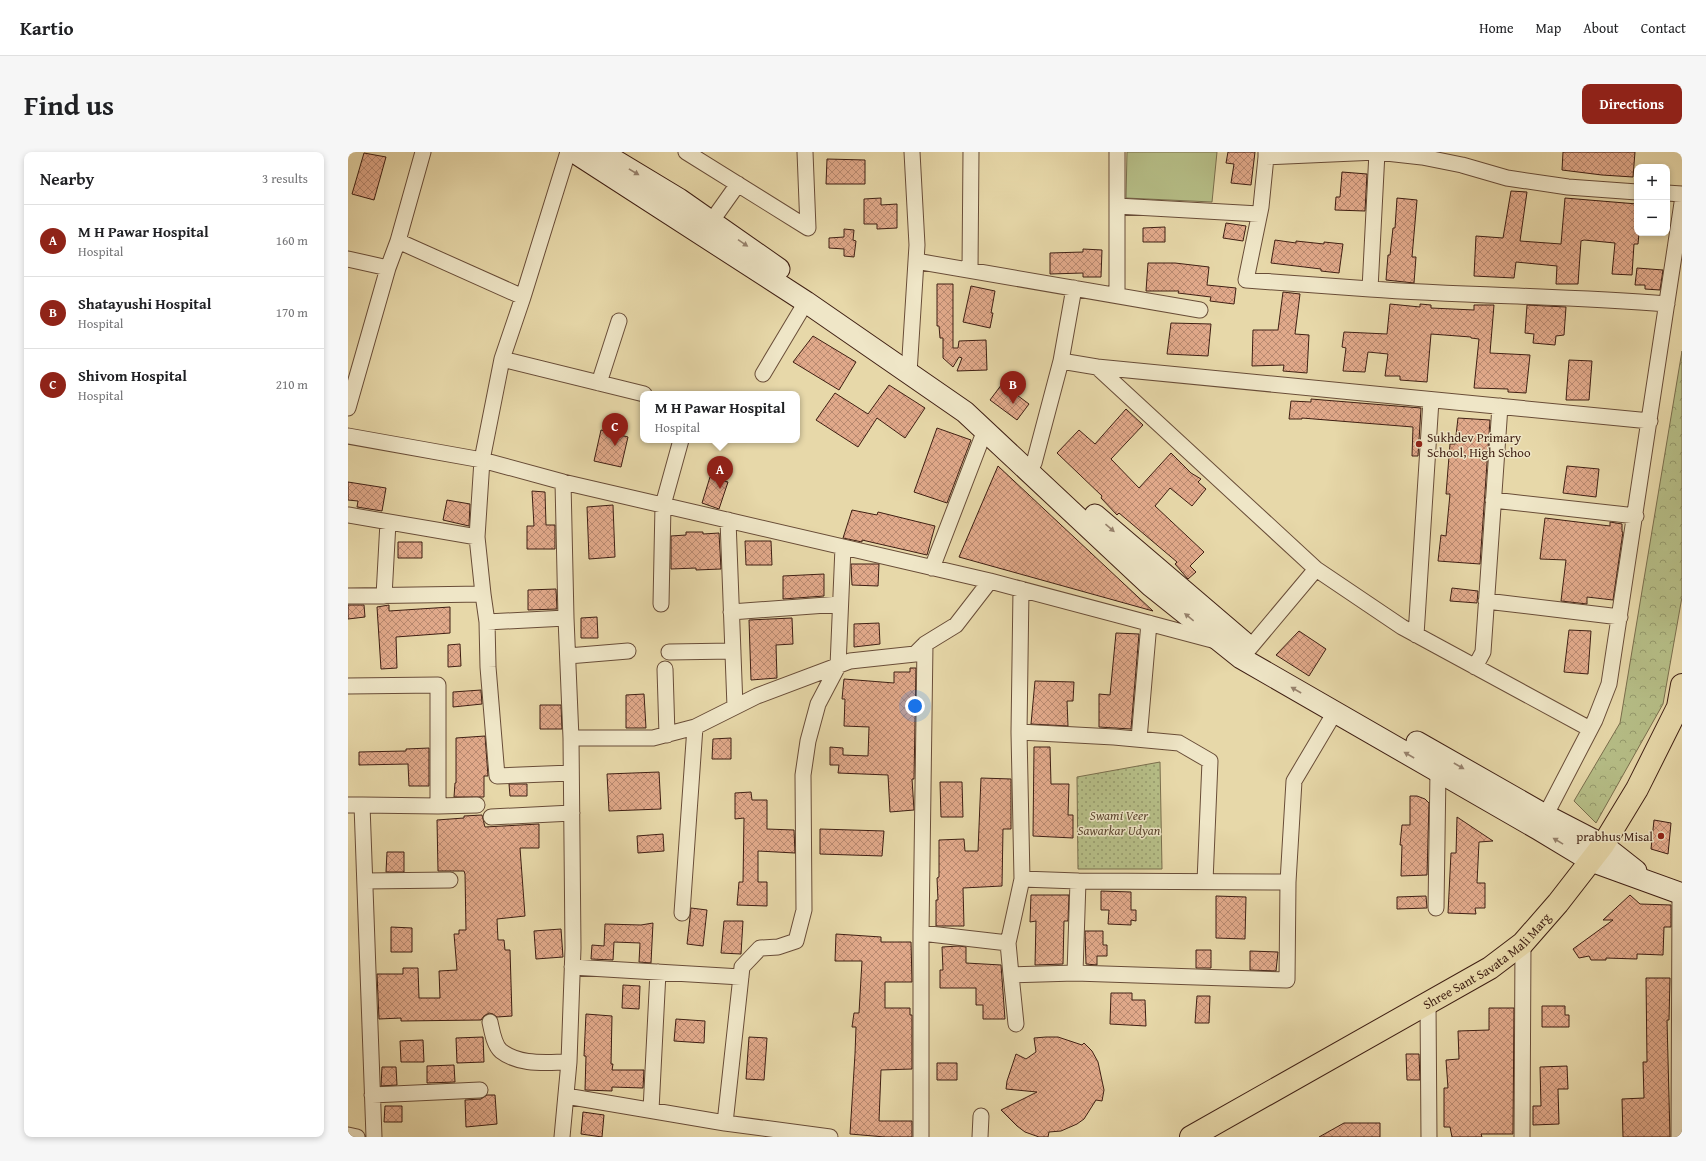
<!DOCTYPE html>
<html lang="en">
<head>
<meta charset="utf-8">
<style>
  body { margin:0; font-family:"Gentium Book Plus",serif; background:#f6f6f6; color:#202124 }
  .controls { position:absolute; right:12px; top:12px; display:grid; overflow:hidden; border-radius:8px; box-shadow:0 2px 6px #0003 }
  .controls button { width:36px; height:36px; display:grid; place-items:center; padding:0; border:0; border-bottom:1px solid #e0e0e0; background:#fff; color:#202124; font:20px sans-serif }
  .you { position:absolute; left:567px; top:554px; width:14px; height:14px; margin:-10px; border:3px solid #fff; border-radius:50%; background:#1a73e8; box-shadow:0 0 0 6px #1a73e833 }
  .badge { display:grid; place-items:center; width:26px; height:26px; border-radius:50%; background:#8f2418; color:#fff; font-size:13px; font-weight:700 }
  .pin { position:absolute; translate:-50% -33px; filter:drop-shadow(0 1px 2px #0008) }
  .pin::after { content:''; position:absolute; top:21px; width:14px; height:12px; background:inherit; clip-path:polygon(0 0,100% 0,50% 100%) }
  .popup { position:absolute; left:292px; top:239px; width:160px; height:52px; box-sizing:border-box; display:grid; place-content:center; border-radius:8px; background:#fff; filter:drop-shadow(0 1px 3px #0005); font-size:13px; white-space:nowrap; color:#757577 }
  .popup b { font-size:15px; color:#202124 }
  .popup::after { content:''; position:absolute; left:50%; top:100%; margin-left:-8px; border:8px solid transparent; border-top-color:#fff }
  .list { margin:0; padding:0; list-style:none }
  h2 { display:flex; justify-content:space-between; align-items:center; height:52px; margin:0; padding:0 16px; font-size:17px }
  h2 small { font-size:13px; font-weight:400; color:#757577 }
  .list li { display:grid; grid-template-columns:26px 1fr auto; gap:12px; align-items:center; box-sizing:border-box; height:72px; padding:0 16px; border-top:1px solid #e0e0e0 }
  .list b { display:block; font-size:15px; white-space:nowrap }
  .list p { margin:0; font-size:13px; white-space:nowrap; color:#757577 }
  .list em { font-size:13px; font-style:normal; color:#757577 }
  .map { position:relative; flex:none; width:1334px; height:985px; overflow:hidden; border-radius:8px }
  header { display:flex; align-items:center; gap:24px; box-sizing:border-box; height:56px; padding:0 20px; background:#fff; border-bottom:1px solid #e0e0e0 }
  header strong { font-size:19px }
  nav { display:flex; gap:22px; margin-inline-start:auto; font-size:14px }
  .intro { display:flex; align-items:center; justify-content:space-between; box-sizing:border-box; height:96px; padding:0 24px }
  h1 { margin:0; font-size:28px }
  .button { padding:10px 18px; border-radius:8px; background:#8f2418; color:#fff; font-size:14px; font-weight:700 }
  main { display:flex; gap:24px; padding:0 24px }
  aside { flex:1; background:#fff; border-radius:8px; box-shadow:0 2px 6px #0003 }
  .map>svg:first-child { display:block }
  .green { fill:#b6be87; stroke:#7a6e4d }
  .forest { fill:url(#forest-crowns); stroke:#7a6e4d }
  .park { fill:url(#park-dots); stroke:#7a6e4d }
  .building { fill:url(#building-cross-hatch); stroke:#3f1f13 }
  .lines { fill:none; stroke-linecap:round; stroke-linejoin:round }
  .street-casing { stroke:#694d38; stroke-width:17 }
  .secondary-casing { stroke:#3f1f13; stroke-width:23 }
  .primary-casing { stroke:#3f1f13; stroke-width:24 }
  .street { stroke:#efe6c7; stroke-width:15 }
  .secondary { stroke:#efe6c7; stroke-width:21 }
  .primary { stroke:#e7d8a9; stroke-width:22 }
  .oneway { fill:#97826d }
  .poi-dot { fill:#8f2418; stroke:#efe6c7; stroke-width:1.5 }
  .labels { text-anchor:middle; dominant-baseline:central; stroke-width:3; stroke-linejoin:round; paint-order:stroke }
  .poi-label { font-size:13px; fill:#3f1f13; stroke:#efe6c7; text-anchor:start }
  .park-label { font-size:13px; font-style:italic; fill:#5d4730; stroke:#efe6c7 }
  .street-label { font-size:13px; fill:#3f1f13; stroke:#efe6c7 }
</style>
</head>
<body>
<header>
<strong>Kartio</strong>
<nav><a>Home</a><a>Map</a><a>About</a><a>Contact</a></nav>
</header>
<div class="intro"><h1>Find us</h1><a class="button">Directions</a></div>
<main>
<aside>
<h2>Nearby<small>3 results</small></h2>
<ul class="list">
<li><span class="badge">A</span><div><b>M H Pawar Hospital</b><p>Hospital</p></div><em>160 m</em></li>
<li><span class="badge">B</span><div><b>Shatayushi Hospital</b><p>Hospital</p></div><em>170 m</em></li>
<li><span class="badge">C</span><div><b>Shivom Hospital</b><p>Hospital</p></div><em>210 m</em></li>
</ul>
</aside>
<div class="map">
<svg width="1334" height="985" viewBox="0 0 1334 985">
  <defs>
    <pattern id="forest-crowns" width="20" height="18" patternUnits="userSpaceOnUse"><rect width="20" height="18" fill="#b6be87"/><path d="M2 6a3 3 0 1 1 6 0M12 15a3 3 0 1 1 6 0" fill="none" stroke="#959a6d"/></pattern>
    <pattern id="park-dots" width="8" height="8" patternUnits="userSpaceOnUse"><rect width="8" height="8" fill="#b6be87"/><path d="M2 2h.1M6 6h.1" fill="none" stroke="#959a6d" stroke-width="1.8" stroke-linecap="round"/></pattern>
    <pattern id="building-cross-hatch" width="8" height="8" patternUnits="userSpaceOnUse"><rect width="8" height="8" fill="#e1a98a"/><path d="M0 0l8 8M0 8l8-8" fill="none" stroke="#b88970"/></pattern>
  </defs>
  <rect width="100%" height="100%" fill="#e7d8a9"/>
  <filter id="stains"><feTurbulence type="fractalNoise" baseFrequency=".005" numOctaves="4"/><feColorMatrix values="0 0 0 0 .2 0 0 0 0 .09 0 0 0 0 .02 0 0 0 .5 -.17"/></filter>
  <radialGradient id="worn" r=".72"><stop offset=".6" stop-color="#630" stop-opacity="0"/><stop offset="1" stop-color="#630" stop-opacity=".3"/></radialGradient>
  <path class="green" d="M779,0H869L864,50L778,46Z"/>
  <path class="forest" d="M1334,199V445L1315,552L1248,671L1226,649L1272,571Z"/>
  <path class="park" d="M812,610L814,717H730L729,625Z"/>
  <path class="building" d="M880,0H907L903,33L883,31L886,12L878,11Z
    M1215,0H1287L1285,25L1254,23L1214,18Z
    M16,1L38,5L26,48L4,42Z
    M479,7L517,8V32H478Z
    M994,20L1019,22L1017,59L987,58L988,45H992Z
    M1163,39L1179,40L1172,89L1213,92L1217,46L1289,52V81H1291L1290,92H1286L1284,123L1264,122L1267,91L1236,88L1233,89L1230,132H1208L1209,114L1168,110L1166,126L1126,124L1128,84L1155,86Z
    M533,46V53L549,52V76L529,77V72H516V47Z
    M1049,46L1069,48L1064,105H1068L1066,131L1038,128L1040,103H1042L1045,76H1047Z
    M878,71L898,74L895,89L875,86Z
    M817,75V90H795V76Z
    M496,77L506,78L505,88L508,89L506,105L496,104V97L481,96V86L496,85Z
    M927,88L948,91V89L976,92V90L995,92L991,121L973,119V117L923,111Z
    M735,97L754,98L753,125H735V121L702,122V101L735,100Z
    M800,111H827L861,115L859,133L888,136L886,152L862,149L863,145L830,141L831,139H798Z
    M1289,116L1315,118L1312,138L1297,137V133H1287Z
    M589,132H605V196H610L611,189L638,188L639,218L609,219L614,206L611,205L605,215L595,206V186H592L591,174H589Z
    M623,134L647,139L643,161H645L642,176L615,170Z
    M935,140L952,142L947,182L961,183L959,221L935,219L936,213L904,214L905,178H930Z
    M1042,152L1072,155V152L1083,153V156L1126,158V153H1146L1142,201L1182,203L1178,241L1160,240V237L1126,236L1131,187L1123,186V185L1083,182L1079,230L1052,228V224H1037L1040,202L1020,200L1017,220L995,219L998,196L994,195L996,180L1039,182Z
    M1179,153L1218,155L1216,183L1208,184L1207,193L1185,191L1186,182L1177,181Z
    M823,171L863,172L860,204L819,202Z
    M465,184L508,210L491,238L445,210Z
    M1221,208L1244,209L1241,248H1218Z
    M654,232L681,252L669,268L642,248Z
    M541,233L577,256L557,286L529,266L510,295L468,268L487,241L520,262Z
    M963,247L1073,256L1070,304H1064L1065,275L954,266V267H941L943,249L963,250Z
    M778,257L795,273L763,307L791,336L823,301L843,321L853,327L850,330L858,337L844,354L822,336L807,354L856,400L842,414L848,420L840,427L827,412L829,410L771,361L769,363L753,346L754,344L709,301L731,278L747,292Z
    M1110,266L1142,268L1132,412L1090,409L1093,383L1098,384L1102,342H1098L1102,292H1107Z
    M589,276L623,288L599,351L566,340Z
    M253,278L280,285L273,315L246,309Z
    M650,314L805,459L611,405Z
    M1219,314L1251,317L1248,345L1215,341Z
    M362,325L380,330L371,357L354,351Z
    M0,330L38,336L34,359L9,355L10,349L0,348Z
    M184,339L197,340L198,373H207V397H179V374H186Z
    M99,348L122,352L121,374L95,368Z
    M265,353L267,405L241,407L239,355Z
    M504,358L529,363L530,360L587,374L579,403L514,388V390L495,386Z
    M1197,366L1262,374V370L1274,372V380H1275L1265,448L1239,445V452L1213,449L1218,408L1192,407Z
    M338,380H355V382L371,381L373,417L348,418V416L323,417V384L338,383Z
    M397,389H423L424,413H398Z
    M50,390H74V406H50Z
    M503,412H531L530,434L504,433Z
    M476,422V444L435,447V424Z
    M1104,436L1130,439L1129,451L1102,449Z
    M208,437L209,457L180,458V438Z
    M0,453H16L17,465L0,467Z
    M41,453V459L102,455V481L48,485L49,516L33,517L29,455Z
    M249,465L250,486H233V466Z
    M444,466L445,492L428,493L429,526L403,528L401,468Z
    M531,471L532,492L506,495V472Z
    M1221,478L1243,479L1240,522L1216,520Z
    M951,479L978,497L961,524L928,503Z
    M768,481L791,482L783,577L751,575V542L762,543Z
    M112,492L113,514L100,515V493Z
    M562,516H568L566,627H564L566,658L542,660L540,623L490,621L491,613H482V595L495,596V603L520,604L521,575L496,574L497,547H494L496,527L546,531V520H562Z
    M687,529L726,530L725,549H719L720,574L683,572Z
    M133,538L134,552L105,555V540Z
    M296,542L298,576H278V543Z
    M192,553H213L214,577H192Z
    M137,584L140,624H136V645H106L107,631H108V586Z
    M383,586V607H364L365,587Z
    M686,595H702L703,632H721L720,663H725V686L685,684Z
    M81,596V634H61L60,612L11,613V600L58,599V597Z
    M311,620L313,657L261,659L259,622Z
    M633,626L663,627V677H655L654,734L615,736L616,774H588V748H590L589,726L591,725V688L616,687L617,699H630Z
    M592,630H614L615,665H593Z
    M161,632H179V644H162Z
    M403,640L404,648H419V677L446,678L447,701L410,699V730H419V754L389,753L391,730H395L396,666L387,667V641Z
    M1062,644H1069L1077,647L1081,651L1079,723L1053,724L1054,693H1052L1054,673H1062Z
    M134,663L137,675L191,672V696H172L177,764L149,767L150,788H156L157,798H162L164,864L149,865L145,862L141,861L136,864L133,868L53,869V866L31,867L29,822H55V816H70L71,846H92L91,819L109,818L106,782H111V778H118L117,722L116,719H90L89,668L116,666V664Z
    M1109,665L1145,689L1131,690L1129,731H1137V756H1127L1128,762L1100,761L1103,701H1108Z
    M1306,668L1323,671L1320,702L1303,697Z
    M472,677L536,679L534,704L472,702Z
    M315,682L316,699L290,701L289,684Z
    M39,700H56V720H38Z
    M753,739L783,740V758H788V769L783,768V773L760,772L761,758H753Z
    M683,743H721L720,769H716L715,812L687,813L688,769L682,770Z
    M1282,743L1292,752L1323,753V775H1316L1315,803L1289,802V807L1258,806V808H1243L1241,804L1231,806L1225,797L1265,768H1255Z
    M868,744L898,745L897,787L868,786Z
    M1078,744L1079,756L1049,757V745Z
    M343,756L359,758L355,794L339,792Z
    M376,769H395L393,802L373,801Z
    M305,771L303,811L291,810L292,791L266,790L265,808L243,807L244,793L256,794L257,772L293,773Z
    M43,775L64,776V800H43Z
    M213,777L215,805L188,807L186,779Z
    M737,779H755V793H759V804H749V813L738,812Z
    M488,782L533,785V790H563L564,830H537V856H562V863H564V917L533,918L531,969H564V985H537L502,982L507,902L508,875H504L506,861H511L514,809H487Z
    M611,794L618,795V811L653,813L657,867H635V853H628V836H592V818H595L594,795Z
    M848,798H863V816H848Z
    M902,799L930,800L928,819L902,818Z
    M1298,826H1322L1321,868H1319L1322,985H1275L1274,947L1296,946L1295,910H1299Z
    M275,833L292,834L291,857L274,856Z
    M763,841H784V848H797L798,874L762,872Z
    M849,844H862L861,871H847Z
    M1194,854H1217V863H1221V875H1194Z
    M1141,856H1166L1165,982H1133L1134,985H1104L1102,975H1096V936H1100L1098,908L1111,907L1110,879L1141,878Z
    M238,862L264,864L263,912H265L264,918H296L295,936L264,935V939L237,938L238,904H236Z
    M328,867L357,869L356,891L326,889Z
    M135,885L136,910L109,911L108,886Z
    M401,885L419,886L416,928L398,927Z
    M698,885H710L734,893L736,891L744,899L750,910L756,938L754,949L748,948L736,967L729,972L713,979L701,980L700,985H691L677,980L669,974L653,958L689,940L658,937L659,929L668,902L678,907L688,900L686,886Z
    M75,888L76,910H53L52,889Z
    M1058,902H1071L1072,928H1059Z
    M589,911H609V928H589Z
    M106,913L107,930L79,931V914Z
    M1219,914L1220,937H1210L1211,972L1185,973V954H1193L1192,915Z
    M34,915H48L49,933L33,934Z
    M139,943H147L149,972L118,975L117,948L133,947Z
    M37,954H54V970H36Z
    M235,960L256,963L254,985L233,982Z
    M996,971H1032V985H971Z"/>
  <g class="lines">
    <defs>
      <path id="street" d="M338,0L460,76L457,0
        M1029,0L1074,5L1114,13L1159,26L1220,35L1289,40
        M918,5L1029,0L1022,137L898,128L913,55L918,5V0
        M1319,41L1334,42
        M769,54L911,62
        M363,70L390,32
        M50,89L75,0
        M0,107L40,116
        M568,109L852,158
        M622,118L623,0
        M1022,137C1121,144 1220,144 1319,152
        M769,143V0
        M175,145L220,0
        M154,207L134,308L215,330L642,429L868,489
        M713,209L726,136
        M749,215L1302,269
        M561,221L569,93L564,0
        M415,222L458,150
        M251,231L271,169
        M0,256L40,116L50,89L175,145L154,207L296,242
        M0,284L134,308L129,385L0,363
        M686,311L713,209L749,215L968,417L1054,475L1242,577
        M215,330L218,466L223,586H305L347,575L409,544L502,509L567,502L577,492L608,473L642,429
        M1145,348L1288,364
        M380,368L387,555
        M584,416L637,278
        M135,442L139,470L140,515L149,624L223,621
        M0,444L135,442L129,385
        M36,444L40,370
        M1138,449L1272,465
        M313,452L315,353L333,288
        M383,460L492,452
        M139,470L218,466
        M1068,483L1083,248
        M321,500L385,499
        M220,504L280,499
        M895,504L968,417
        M1127,515L1135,500L1152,254
        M317,517L319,583
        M0,534L90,533V654L14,653L26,985
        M671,580L766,585L831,591L862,609L857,730
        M791,587L801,471
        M0,653H14
        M90,654L129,653
        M143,665L224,661
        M1193,672L1247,568L1261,532L1334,51
        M674,727L730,729
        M17,729L102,728
        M1088,756L1090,619
        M334,761L347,575
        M573,781L660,791L674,727L671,580L673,437
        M660,791L663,823L727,821L730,729L940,730L946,629L987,560
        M224,815L393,825
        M727,821L939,828L940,730
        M663,823L668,872
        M1080,851L1081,985
        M142,870C144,879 146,893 153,899C172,914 199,910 221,910
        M24,943L132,938
        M218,944L377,971L482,985
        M303,958L310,820
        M377,971L394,815L412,796L430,795L448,789L456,758L455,623L460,589L470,552L490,514L495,395
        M0,983L9,985
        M214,985L221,910L225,796L223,586
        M573,985V781L577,492
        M632,985L633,964
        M1174,985L1175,791
        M1331,985L1332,741"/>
      <path id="secondary" d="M226,0L458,150L617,260L803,434L893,506L1190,677L1243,709L1334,742
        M253,0L331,47L431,117
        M747,363L898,492
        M1069,590L1197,663L1255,693L1288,719"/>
      <g id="primary">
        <path id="s1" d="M843,985L1142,816L1175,791L1210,751L1255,693L1289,637L1330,555L1334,533"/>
      </g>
    </defs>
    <use href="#street" class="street-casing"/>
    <use href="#secondary" class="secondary-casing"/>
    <use href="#primary" class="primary-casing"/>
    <use href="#street" class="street"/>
    <use href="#secondary" class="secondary"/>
    <use href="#primary" class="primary"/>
  </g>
  <defs><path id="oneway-solid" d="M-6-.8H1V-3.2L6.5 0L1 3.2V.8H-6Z"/></defs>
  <g class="oneway">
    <use href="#oneway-solid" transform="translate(286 20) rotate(31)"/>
    <use href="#oneway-solid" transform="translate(395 91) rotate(34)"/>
    <use href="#oneway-solid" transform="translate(762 376) rotate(41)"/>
    <use href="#oneway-solid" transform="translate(841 465) rotate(-141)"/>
    <use href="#oneway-solid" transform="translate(948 538) rotate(-150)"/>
    <use href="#oneway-solid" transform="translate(1061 603) rotate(-150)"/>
    <use href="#oneway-solid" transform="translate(1111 614) rotate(30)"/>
    <use href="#oneway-solid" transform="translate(1210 689) rotate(-149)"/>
  </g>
  <g class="poi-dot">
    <circle cx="1071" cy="292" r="4"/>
    <circle cx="1313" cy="684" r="4"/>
  </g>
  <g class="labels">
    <g class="poi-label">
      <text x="1079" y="285">Sukhdev Primary<tspan x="1079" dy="15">School, High Schoo</tspan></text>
      <text x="1305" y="684" text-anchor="end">prabhus Misal</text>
    </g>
    <g class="park-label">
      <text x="771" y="663">Swami Veer<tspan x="771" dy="15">Sawarkar Udyan</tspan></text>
    </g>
    <g class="street-label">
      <text stroke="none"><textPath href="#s1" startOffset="345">Shree Sant Savata Mali Marg</textPath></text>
    </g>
  </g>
  <rect width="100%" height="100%" filter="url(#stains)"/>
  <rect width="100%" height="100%" fill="url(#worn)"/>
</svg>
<div class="controls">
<button>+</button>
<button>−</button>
</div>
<div class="you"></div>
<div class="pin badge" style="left:372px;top:337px">A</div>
<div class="popup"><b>M H Pawar Hospital</b>Hospital</div>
<div class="pin badge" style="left:665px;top:252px">B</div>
<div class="pin badge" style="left:267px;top:294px">C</div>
</div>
</main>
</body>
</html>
